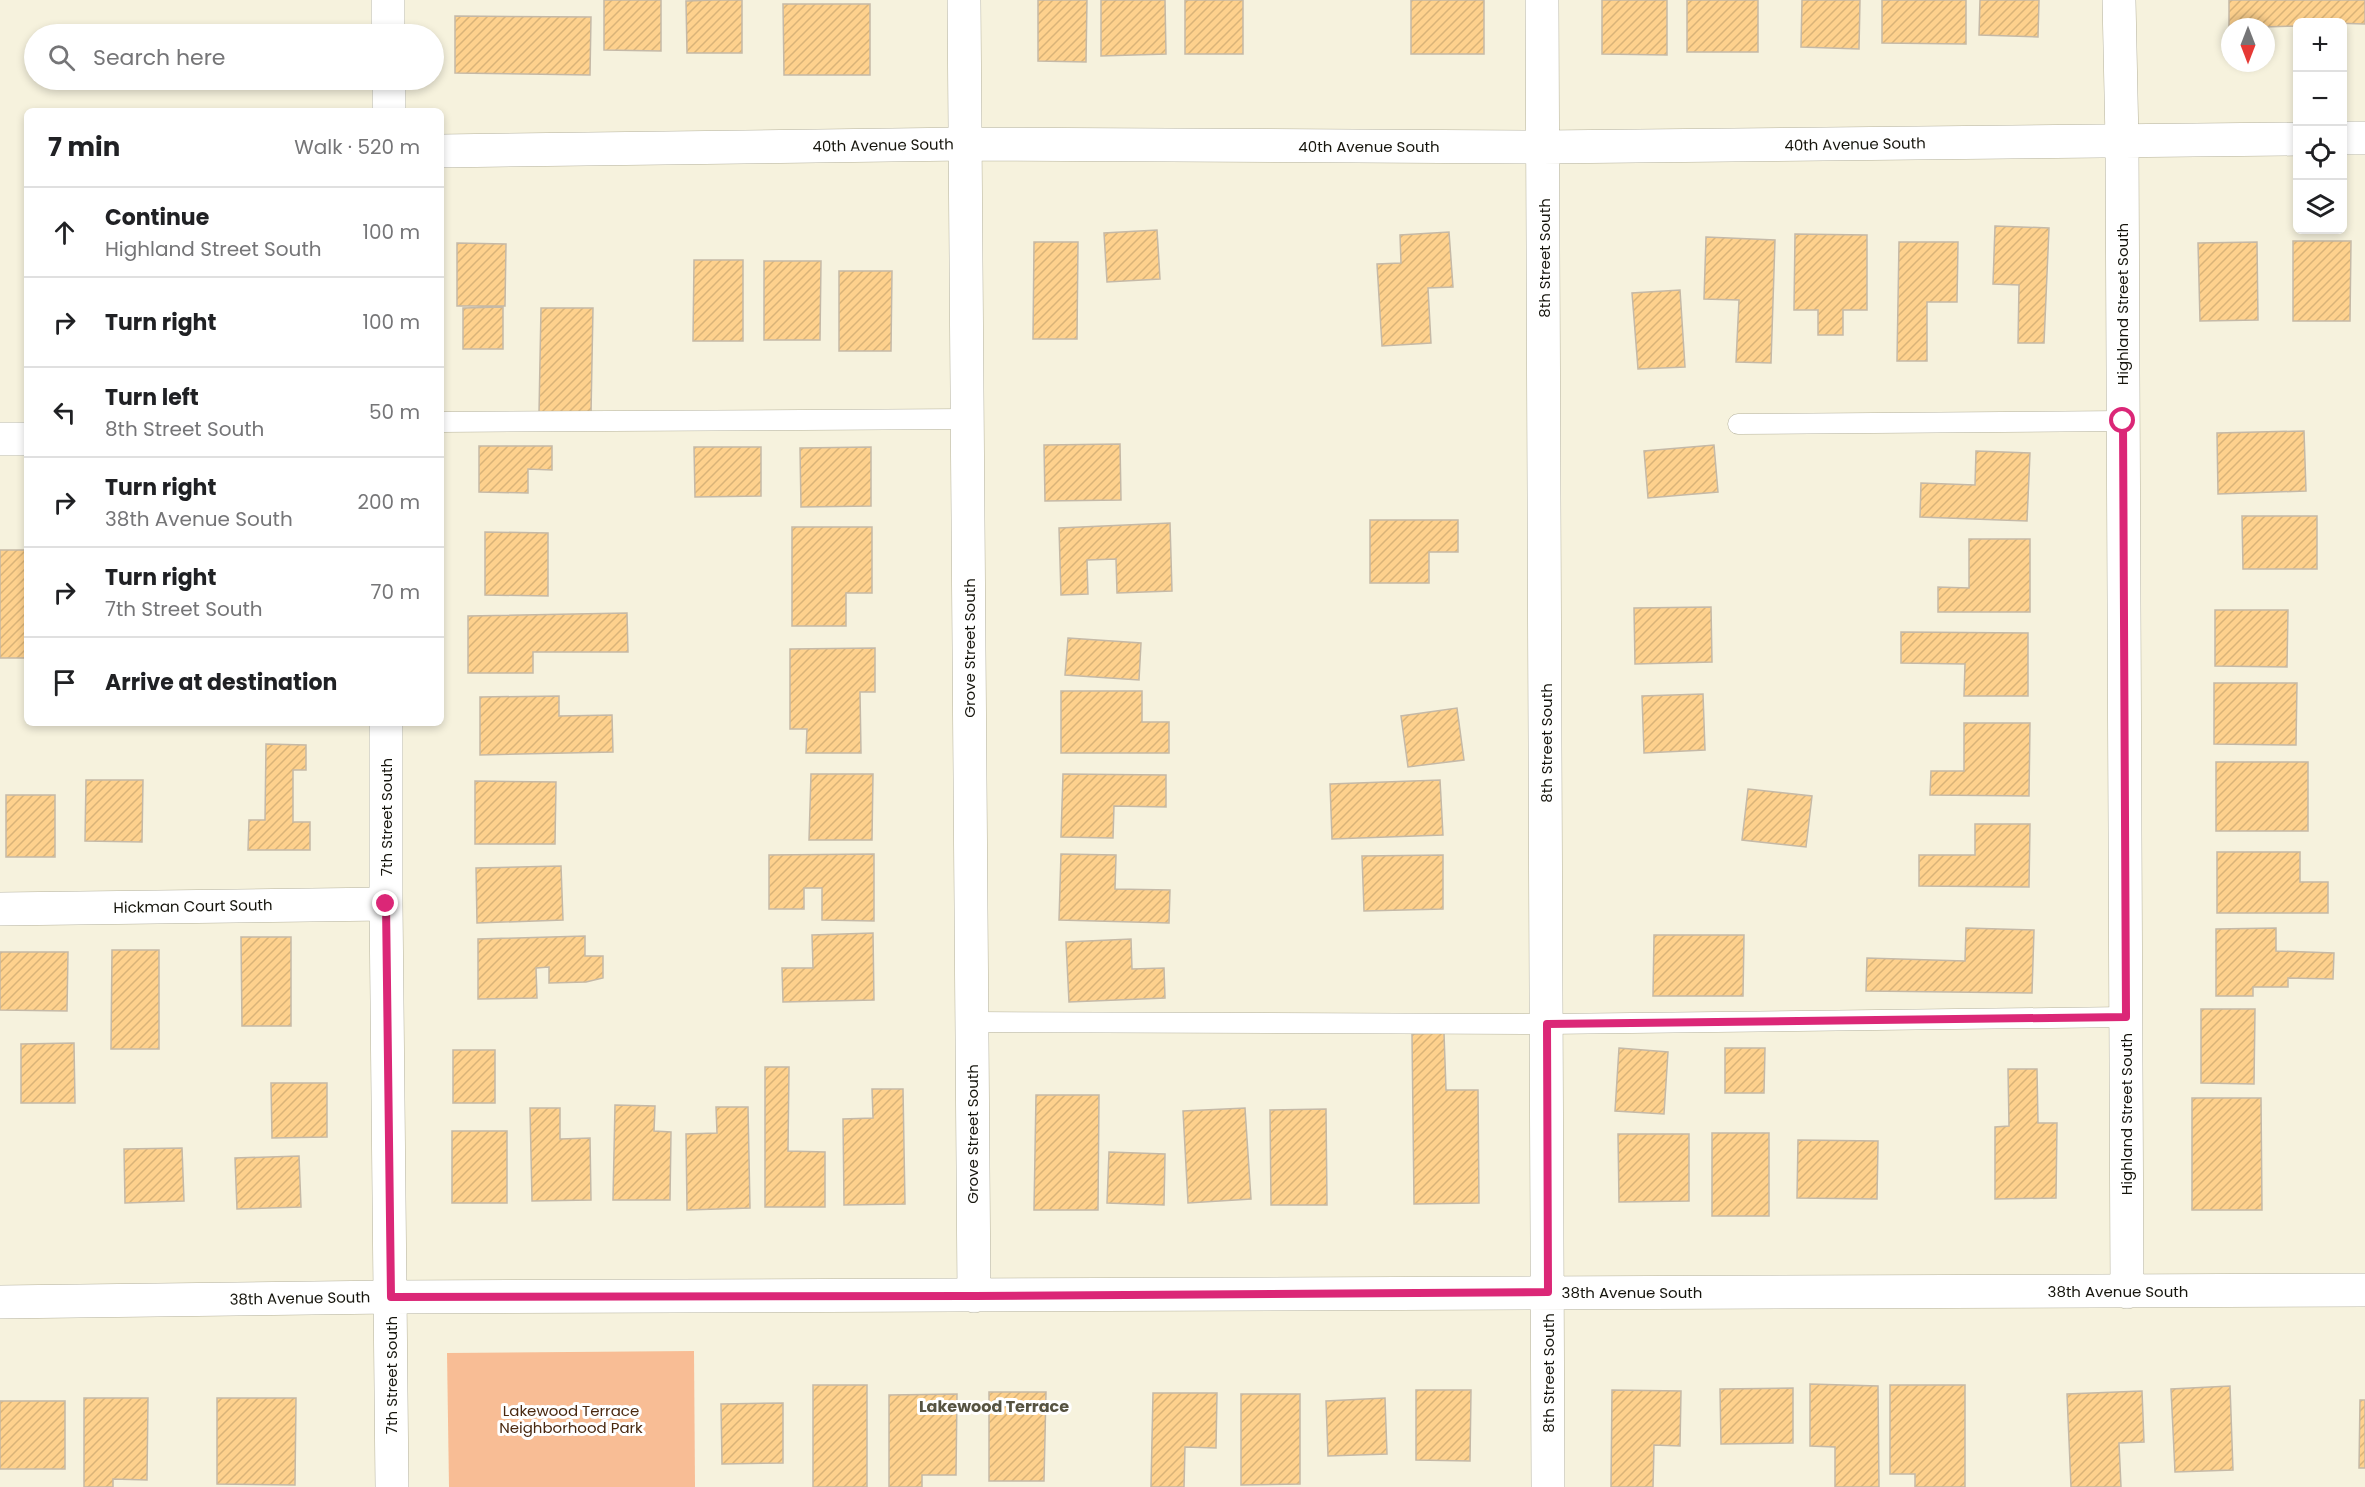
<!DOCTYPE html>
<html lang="en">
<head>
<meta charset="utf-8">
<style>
  body { margin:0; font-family:Poppins,sans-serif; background:#f6f6f6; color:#202124 }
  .controls { position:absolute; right:18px; top:18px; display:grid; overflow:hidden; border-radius:9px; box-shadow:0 3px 9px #0003 }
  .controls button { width:54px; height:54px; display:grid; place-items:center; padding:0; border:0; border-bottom:2px solid #e0e0e0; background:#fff; color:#202124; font:30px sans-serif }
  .compass { position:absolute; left:2221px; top:18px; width:54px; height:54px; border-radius:50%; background:#fff; box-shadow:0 3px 9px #0003; rotate:180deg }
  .stop { position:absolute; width:18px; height:18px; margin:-14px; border:4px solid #db2777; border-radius:50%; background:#fff }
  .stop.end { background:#db2777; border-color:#fff; box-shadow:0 2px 6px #0008 }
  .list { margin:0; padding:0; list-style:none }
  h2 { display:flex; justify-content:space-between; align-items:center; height:78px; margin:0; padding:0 24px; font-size:26px }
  h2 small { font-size:20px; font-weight:400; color:#757577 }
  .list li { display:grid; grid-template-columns:39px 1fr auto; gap:18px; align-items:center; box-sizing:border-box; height:90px; padding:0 24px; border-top:2px solid #e0e0e0 }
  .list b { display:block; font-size:22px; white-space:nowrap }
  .list p { margin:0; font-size:20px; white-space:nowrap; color:#757577 }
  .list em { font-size:20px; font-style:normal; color:#757577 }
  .icon { flex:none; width:33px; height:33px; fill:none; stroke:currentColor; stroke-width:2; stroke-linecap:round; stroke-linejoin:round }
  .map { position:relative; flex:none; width:2365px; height:1487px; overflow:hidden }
  .search { position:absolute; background:#fff; box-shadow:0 3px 9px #0003; left:24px; top:24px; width:420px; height:66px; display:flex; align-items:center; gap:15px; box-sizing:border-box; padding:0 21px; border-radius:33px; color:#757577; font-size:22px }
  .panel { position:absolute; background:#fff; box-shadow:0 3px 9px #0003; left:24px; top:108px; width:420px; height:618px; border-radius:9px }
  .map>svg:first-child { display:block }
  .green { fill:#f8bd95 }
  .building { fill:url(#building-hatch); stroke:#c5b9a7; stroke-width:1.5 }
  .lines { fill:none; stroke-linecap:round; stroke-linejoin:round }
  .service-casing { stroke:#b5b29d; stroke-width:21 }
  .minor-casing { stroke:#b5b29d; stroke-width:34 }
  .service { stroke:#fff; stroke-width:20 }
  .minor { stroke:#fff; stroke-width:33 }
  .route { stroke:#db2777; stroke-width:8 }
  .labels { text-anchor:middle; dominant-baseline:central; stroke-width:6; stroke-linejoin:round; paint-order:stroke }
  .street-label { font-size:15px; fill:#16150d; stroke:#fff }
  .park-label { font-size:15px; fill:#49280f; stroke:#fff }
  .neighbourhood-label { font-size:16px; font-weight:bold; fill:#565341; stroke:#fff }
</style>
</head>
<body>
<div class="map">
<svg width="2365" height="1487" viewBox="0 0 2365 1487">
  <defs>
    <pattern id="building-hatch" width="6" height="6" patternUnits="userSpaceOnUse" patternTransform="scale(1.5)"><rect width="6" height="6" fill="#fed18d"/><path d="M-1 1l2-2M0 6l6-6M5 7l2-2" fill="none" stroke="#d9b378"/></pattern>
  </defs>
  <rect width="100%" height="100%" fill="#f6f2dd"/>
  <path class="green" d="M694,1351L695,1487H449L447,1353Z"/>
  <path class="building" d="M604,0H661V51L604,50Z
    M714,0H742V53H687L686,1Z
    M1038,0H1087L1086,62L1038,61Z
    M1101,0H1165L1166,54L1101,56Z
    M1185,0H1243V54H1185Z
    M1411,0H1484V54H1411Z
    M1602,0H1667V55L1602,54Z
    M1687,0H1758V52H1687Z
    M1802,0H1860L1859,49L1801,47Z
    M1882,0H1966V44L1882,43Z
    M1980,0H2039L2038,37L1979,35Z
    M2229,0H2365V24L2298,22V26L2229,28Z
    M783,4H870V75H784Z
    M455,16L591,17L590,75L455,73Z
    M1995,226L2049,228L2044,343H2018L2019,285L1993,284Z
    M1157,230L1160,279L1107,282L1104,233Z
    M1449,232L1453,287L1428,288L1431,343L1382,346L1377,264L1401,263L1400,235Z
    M1795,234L1867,235V310H1843V335H1818V310H1794Z
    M1706,237L1775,240L1771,363L1736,362L1739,300L1704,299Z
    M2293,241H2351L2350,321H2293Z
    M1034,242H1078L1077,339H1033Z
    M1899,242H1958L1957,302H1927V361H1897Z
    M2257,242L2258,320L2200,321L2198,243Z
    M457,243L506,244L505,306H457Z
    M694,260H743V341H693Z
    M764,261H821L820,340H764Z
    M839,271H892L891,351H839Z
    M1680,290L1685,367L1638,369L1632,293Z
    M503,307V349H463V308Z
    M541,308H593L591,414L539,413Z
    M2304,431L2306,491L2218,494L2217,433Z
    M1120,444L1121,500L1045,501L1044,445Z
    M1714,445L1718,492L1648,498L1644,451Z
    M479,446H552V470L528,469V493L479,492Z
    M694,447H761V496L695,497Z
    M871,447V506L801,507L800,448Z
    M1976,451L2030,453L2027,521L1920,517L1921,483L1975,485Z
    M2242,516H2317V569H2243Z
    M1370,520H1458V552H1429V583H1370Z
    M1170,523L1172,591L1117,593L1116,559L1087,560L1088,594L1061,595L1059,528Z
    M792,527H872V593H846V626H792Z
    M485,532L548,533V596L485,595Z
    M1969,539H2030V612H1938V587L1969,588Z
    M0,550H27V658H0Z
    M1711,607L1712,662L1635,664L1634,608Z
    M2215,610H2288L2287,667L2215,666Z
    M627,613L628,652H533V673H468V616Z
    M1901,632L2028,633V696H1964L1965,664L1901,663Z
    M1068,638L1141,643L1139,680L1065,675Z
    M875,648V692H860L861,753H806L807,729H790V649Z
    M2214,683H2297L2296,745L2214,744Z
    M1061,691H1142V722H1169V753H1061Z
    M1703,694L1705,750L1644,753L1642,696Z
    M559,696V716L612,715L613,752L480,755V697Z
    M1457,708L1464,760L1408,767L1401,716Z
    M1964,723H2030L2029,796L1930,795L1931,771H1964Z
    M266,744L306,745V770H293V822H310V850H248L249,820H265Z
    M2216,762H2308V831H2216Z
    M811,774H873L872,840H809Z
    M1063,774L1166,775V807L1114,806L1113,838L1061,837Z
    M86,780H143L142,842L85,841Z
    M1440,780L1443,835L1332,839L1330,784Z
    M475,781L556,782L555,844H475Z
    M1748,789L1812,796L1806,847L1742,840Z
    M6,795H55V857H6Z
    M1975,824H2030L2029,887L1919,886V855H1975Z
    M2217,852H2300V882H2328V913H2217Z
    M874,854V921L822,920V888H804V909H769V855Z
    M1061,854L1116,855L1115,889L1170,890L1169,923L1059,920Z
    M1443,855V909L1364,911L1362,856Z
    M561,866L563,920L477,923L476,868Z
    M1966,928L2034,930L2032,993L1866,991L1867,958L1965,961Z
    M2276,928V951L2334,953L2333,979L2288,978V987H2253V996H2216V929Z
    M873,933L874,1000L783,1002L782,968H813L812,935Z
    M1654,935H1744L1743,996H1653Z
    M585,936V956H603V978L586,982L549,983V967L536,968L537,998L478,999V939Z
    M241,937H291V1026H242Z
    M1131,939L1132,969L1164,968L1165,998L1069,1002L1066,942Z
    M112,950H159V1049H111Z
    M0,952H68L67,1011L0,1010Z
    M2201,1009H2255L2254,1084L2201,1083Z
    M1444,1033L1446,1090H1478L1479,1203L1414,1204L1412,1034Z
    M74,1043L75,1103H21V1044Z
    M1619,1048L1668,1052L1664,1114L1615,1111Z
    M1725,1048H1765L1764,1093H1725Z
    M453,1050H495V1103H453Z
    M765,1067H789L788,1151L825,1152V1207H765Z
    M2008,1069H2037L2038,1123H2057L2056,1198L1995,1199V1127L2009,1126Z
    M271,1083H327V1137L272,1138Z
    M872,1089H903L905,1204L844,1205L843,1119L873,1118Z
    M1036,1095H1099L1098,1210H1034Z
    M2192,1098H2261L2262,1210H2192Z
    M615,1105L655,1106L654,1131L671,1132L670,1200H613Z
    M716,1107H748L750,1208L687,1210L686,1134L717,1133Z
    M530,1108H560V1139L590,1138L591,1200L532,1201Z
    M1245,1108L1251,1199L1188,1203L1183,1111Z
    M1326,1109L1327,1205H1271L1270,1110Z
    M452,1131H507V1203H452Z
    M1712,1133H1769V1216H1712Z
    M1618,1134H1689V1201L1619,1202Z
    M1798,1140L1878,1141L1877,1199L1797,1198Z
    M182,1148L184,1201L125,1203L124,1149Z
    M1109,1152L1165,1154L1164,1205L1107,1203Z
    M299,1156L301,1207L237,1209L235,1158Z
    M1810,1384L1878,1386L1879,1487H1835V1447L1810,1446Z
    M813,1385H867V1487H813Z
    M1890,1385H1965V1487H1915V1474H1890Z
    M2230,1386L2233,1470L2175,1472L2171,1389Z
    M1793,1388V1443L1721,1444L1720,1389Z
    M1416,1390H1471L1470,1461L1416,1460Z
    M1612,1390L1681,1391L1680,1446L1654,1445L1653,1487H1611Z
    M2142,1391L2144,1442L2119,1443L2121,1487H2071L2067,1394Z
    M989,1392H1046L1044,1481H989Z
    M1153,1393H1217L1216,1448L1185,1447L1184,1487H1151Z
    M957,1394L956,1475H922V1487H889V1395Z
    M1241,1394H1300V1484L1241,1485Z
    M84,1398H148L147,1480L113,1479V1487H84Z
    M217,1398H296L295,1485L217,1484Z
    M1385,1398L1387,1454L1328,1456L1326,1401Z
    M2360,1400H2365V1468H2359Z
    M0,1401H65V1469H0Z
    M783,1403V1463L722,1464L721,1404Z"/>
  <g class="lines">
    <defs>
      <path id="service" d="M441,422L967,419
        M1738,424L2123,421
        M972,1022L1547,1024L2126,1017"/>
      <path id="minor" d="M388,0V34
        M964,0L974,1296
        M1542,0L1548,1487
        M2119,0L2122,141L2127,1292
        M389,80V111
        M2342,138H2365
        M441,151L965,144L1543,147L2298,139
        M0,439H27
        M386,723V904L392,1487
        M0,909L386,904
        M0,1302L391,1297L2365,1290"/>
    </defs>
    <use href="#service" class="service-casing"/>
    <use href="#minor" class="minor-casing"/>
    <use href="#service" class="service"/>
    <use href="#minor" class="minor"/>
  </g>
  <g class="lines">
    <path class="route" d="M386,904L391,1297L974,1296L1548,1292L1547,1024L2126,1017L2123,421"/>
  </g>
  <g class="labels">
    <g class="street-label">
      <text transform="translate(1855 144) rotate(-1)">40th Avenue South</text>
      <text transform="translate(883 145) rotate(-1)">40th Avenue South</text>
      <text x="1369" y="146">40th Avenue South</text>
      <text transform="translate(1544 258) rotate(-90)">8th Street South</text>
      <text transform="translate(2122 304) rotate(-90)">Highland Street South</text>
      <text transform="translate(969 648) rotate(-90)">Grove Street South</text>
      <text transform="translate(1546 743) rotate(-90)">8th Street South</text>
      <text transform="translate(386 817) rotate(-90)">7th Street South</text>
      <text transform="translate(193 906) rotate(-1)">Hickman Court South</text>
      <text transform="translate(2126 1114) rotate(-90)">Highland Street South</text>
      <text transform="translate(972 1134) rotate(-90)">Grove Street South</text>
      <text x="2118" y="1291">38th Avenue South</text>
      <text x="1632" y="1292">38th Avenue South</text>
      <text transform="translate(300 1298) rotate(-1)">38th Avenue South</text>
      <text transform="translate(1548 1373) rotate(-90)">8th Street South</text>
      <text transform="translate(391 1375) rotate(-90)">7th Street South</text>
    </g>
    <g class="park-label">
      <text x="571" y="1410">Lakewood Terrace<tspan x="571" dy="17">Neighborhood Park</tspan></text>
    </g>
    <g class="neighbourhood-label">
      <text x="994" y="1406">Lakewood Terrace</text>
    </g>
  </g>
</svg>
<div class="controls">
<button>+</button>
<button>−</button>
<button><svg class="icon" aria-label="locate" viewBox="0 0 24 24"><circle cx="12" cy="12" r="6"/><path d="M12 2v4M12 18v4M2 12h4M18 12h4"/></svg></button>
<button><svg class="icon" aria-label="layers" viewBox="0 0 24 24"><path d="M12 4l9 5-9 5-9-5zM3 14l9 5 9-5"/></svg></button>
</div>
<svg class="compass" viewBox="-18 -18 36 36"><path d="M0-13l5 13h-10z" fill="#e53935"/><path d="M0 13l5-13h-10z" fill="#757577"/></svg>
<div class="stop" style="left:2123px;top:421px"></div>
<div class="stop end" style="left:386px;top:904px"></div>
<div class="search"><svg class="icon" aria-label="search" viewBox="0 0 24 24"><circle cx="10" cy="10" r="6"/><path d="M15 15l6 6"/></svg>Search here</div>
<section class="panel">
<h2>7 min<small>Walk · 520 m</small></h2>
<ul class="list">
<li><svg class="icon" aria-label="ahead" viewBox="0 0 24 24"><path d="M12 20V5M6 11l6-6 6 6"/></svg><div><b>Continue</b><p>Highland Street South</p></div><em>100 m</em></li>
<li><svg class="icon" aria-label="right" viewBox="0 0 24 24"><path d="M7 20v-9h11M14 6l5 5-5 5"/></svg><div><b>Turn right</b></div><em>100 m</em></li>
<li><svg class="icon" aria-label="left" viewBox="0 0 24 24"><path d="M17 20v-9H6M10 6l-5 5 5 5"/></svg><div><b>Turn left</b><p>8th Street South</p></div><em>50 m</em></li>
<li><svg class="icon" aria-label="right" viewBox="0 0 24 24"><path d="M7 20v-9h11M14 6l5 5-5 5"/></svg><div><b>Turn right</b><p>38th Avenue South</p></div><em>200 m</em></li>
<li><svg class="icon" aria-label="right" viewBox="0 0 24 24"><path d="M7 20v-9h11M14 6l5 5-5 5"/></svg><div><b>Turn right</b><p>7th Street South</p></div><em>70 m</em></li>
<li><svg class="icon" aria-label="arrive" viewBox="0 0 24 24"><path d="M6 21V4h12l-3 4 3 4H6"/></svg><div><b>Arrive at destination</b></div></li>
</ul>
</section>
</div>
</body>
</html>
